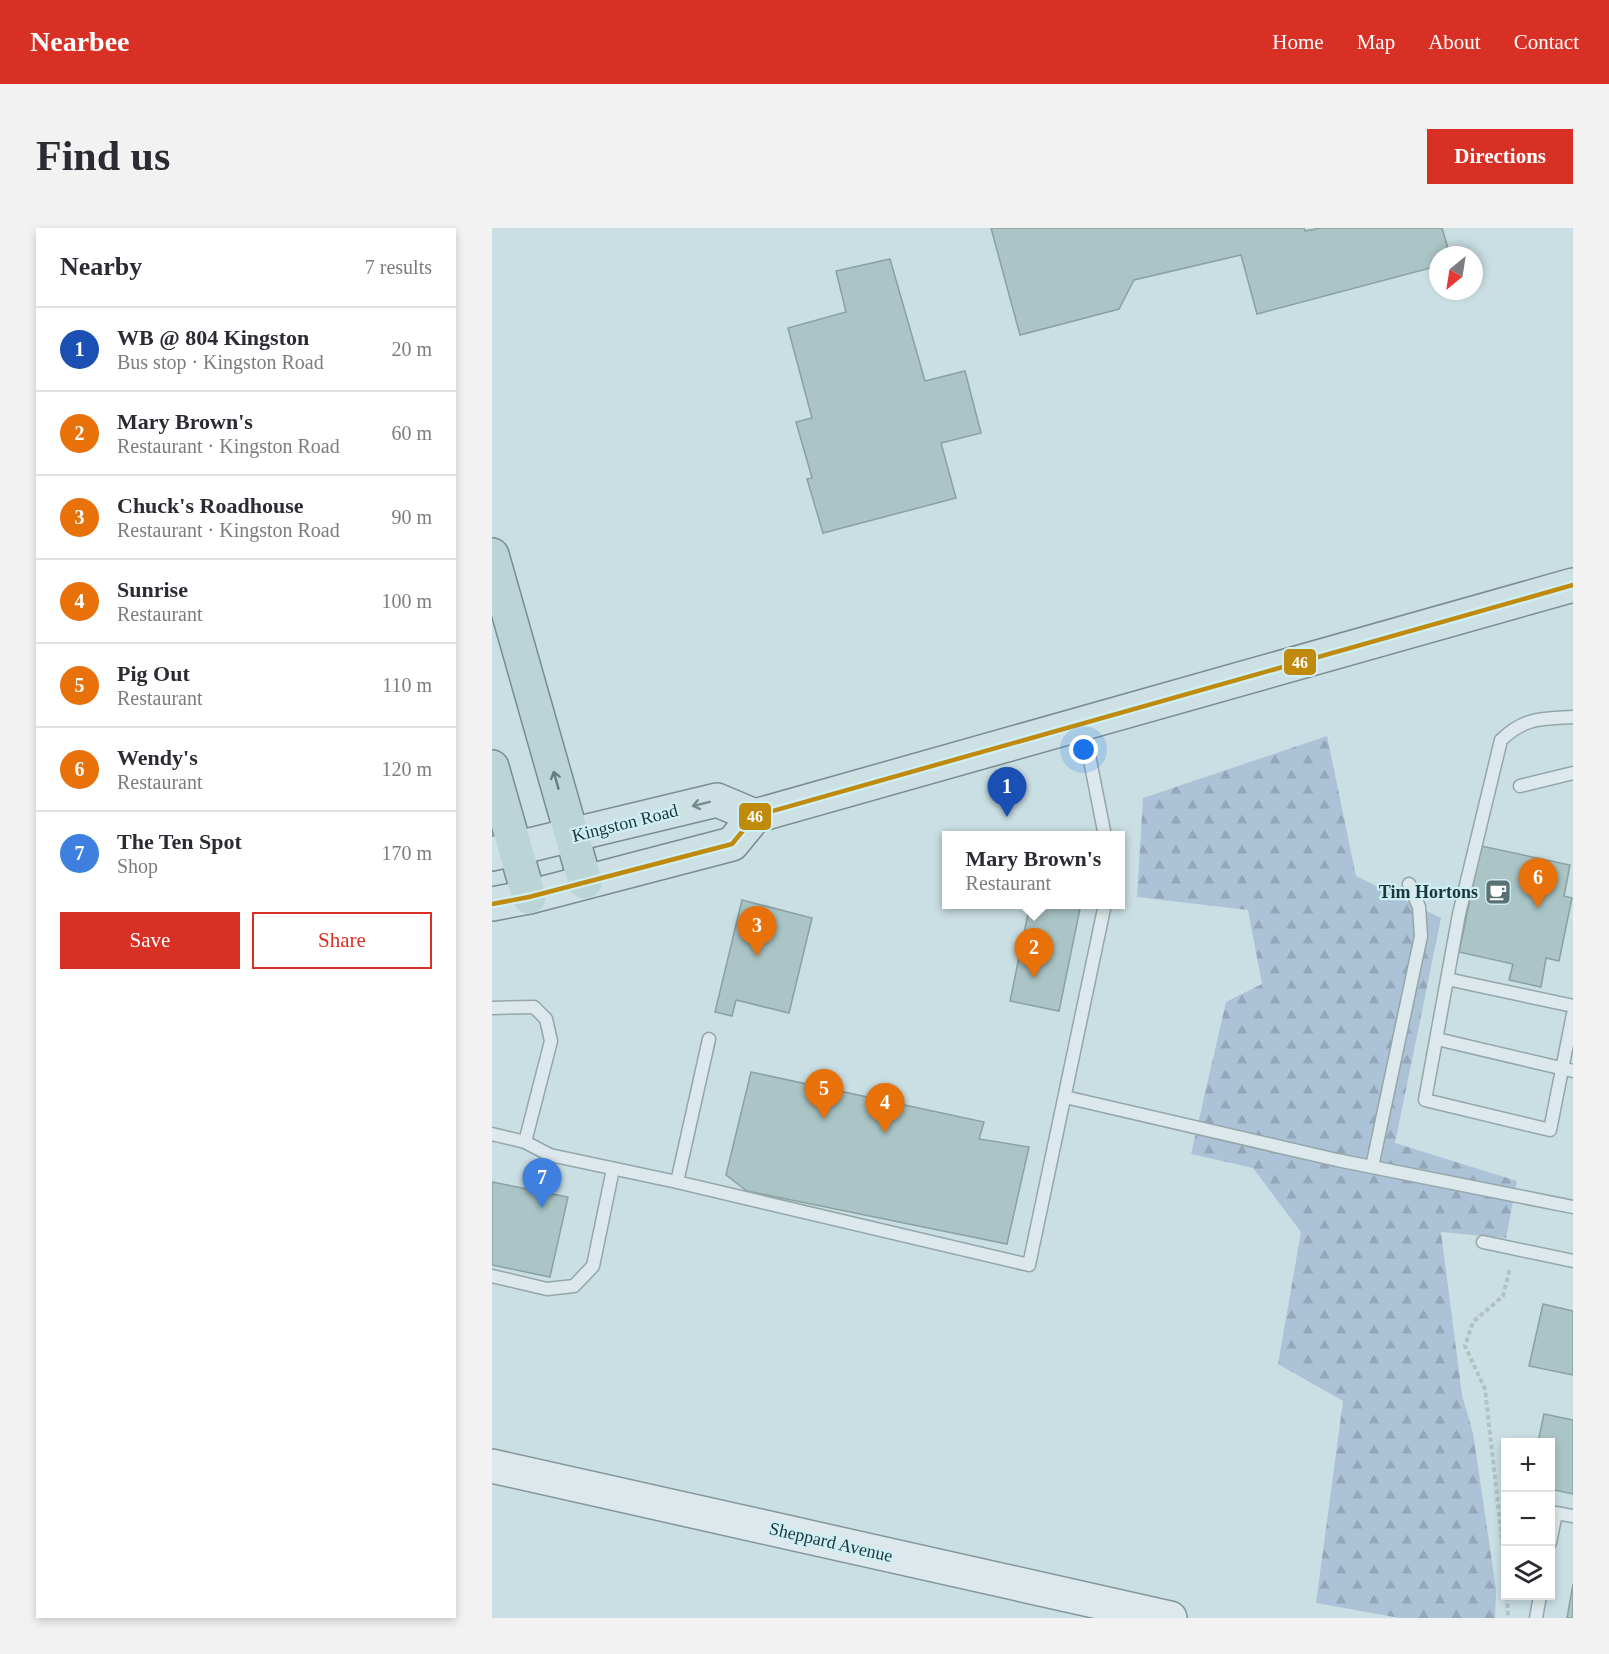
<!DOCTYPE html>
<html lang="en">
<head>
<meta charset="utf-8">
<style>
  body { margin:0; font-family:"Times New Roman",serif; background:#f2f2f3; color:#2b2b33 }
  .controls { position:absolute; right:18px; bottom:18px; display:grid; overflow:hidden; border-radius:0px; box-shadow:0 3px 9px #0003 }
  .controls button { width:54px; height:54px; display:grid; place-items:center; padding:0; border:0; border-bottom:2px solid #e1e1e2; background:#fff; color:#2b2b33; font:30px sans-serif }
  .compass { position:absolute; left:937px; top:18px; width:54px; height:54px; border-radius:50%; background:#fff; box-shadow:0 3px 9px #0003; rotate:210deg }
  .you { position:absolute; left:592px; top:522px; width:21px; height:21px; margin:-15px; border:4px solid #fff; border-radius:50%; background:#1a73e8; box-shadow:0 0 0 9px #1a73e833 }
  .badge { display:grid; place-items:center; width:39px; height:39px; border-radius:50%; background:#d93025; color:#fff; font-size:20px; font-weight:700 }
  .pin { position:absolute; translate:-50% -50px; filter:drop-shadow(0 2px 3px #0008) }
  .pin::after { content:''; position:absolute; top:32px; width:21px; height:18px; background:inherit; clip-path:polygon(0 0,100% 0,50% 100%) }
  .popup { position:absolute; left:450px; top:603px; width:183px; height:78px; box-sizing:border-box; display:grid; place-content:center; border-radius:0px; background:#fff; filter:drop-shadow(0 2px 4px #0005); font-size:20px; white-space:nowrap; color:#7c7c81 }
  .popup b { font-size:22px; color:#2b2b33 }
  .popup::after { content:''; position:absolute; left:50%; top:100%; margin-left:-12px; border:12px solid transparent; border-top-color:#fff }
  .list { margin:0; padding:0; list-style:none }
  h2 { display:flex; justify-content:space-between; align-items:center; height:78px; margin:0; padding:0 24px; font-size:26px }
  h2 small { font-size:20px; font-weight:400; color:#7c7c81 }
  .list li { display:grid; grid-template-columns:39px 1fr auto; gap:18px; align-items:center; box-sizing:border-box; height:84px; padding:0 24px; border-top:2px solid #e1e1e2 }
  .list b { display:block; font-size:22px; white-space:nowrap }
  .list p { margin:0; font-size:20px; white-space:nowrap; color:#7c7c81 }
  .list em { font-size:20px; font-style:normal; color:#7c7c81 }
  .actions { display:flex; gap:12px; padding:18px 24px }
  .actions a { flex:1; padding:14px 0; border:2px solid #d93025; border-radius:0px; text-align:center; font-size:21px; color:#d93025 }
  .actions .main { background:#d93025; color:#fff }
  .icon { flex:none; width:33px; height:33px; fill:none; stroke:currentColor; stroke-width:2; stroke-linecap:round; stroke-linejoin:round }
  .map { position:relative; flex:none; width:1081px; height:1390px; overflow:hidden; border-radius:0px }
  header { display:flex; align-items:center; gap:36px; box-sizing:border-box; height:84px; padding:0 30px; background:#d93025; color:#fff }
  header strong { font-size:28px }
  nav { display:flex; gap:33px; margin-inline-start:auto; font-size:21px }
  .intro { display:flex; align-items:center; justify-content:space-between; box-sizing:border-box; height:144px; padding:0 36px }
  h1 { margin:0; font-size:42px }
  .button { padding:15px 27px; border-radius:0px; background:#d93025; color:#fff; font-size:21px; font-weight:700 }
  main { display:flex; gap:36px; padding:0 36px }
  aside { flex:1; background:#fff; border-radius:0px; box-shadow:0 3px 9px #0003 }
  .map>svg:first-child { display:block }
  .forest { fill:url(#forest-firs) }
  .building { fill:#abc5c6; stroke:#8aa1a1; stroke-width:1.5 }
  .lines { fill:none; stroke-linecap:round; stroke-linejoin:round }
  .lane-casing { stroke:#94a6a8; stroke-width:15 }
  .secondary-casing { stroke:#849698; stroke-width:36 }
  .primary-casing { stroke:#7a8c8e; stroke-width:36 }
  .highway-casing { stroke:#7a8c8e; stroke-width:36 }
  .path { stroke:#b3c1c3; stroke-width:4; stroke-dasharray:4.5 3; stroke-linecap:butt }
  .lane { stroke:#dce8eb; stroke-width:12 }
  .secondary { stroke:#dce8eb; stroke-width:33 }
  .primary { stroke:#cde0e3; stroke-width:33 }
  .highway { stroke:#bbd5d6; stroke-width:33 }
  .bus-1-casing { stroke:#cfeff6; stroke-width:9 }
  .bus-1 { stroke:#c08a0d; stroke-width:4.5 }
  .oneway { stroke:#647e7d }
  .oneway2 { stroke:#748b8c }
  .labels { text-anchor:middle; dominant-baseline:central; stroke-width:4.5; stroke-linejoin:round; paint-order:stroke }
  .street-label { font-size:18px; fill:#1c3635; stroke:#cfeff6 }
  .poi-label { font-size:18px; font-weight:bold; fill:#1c3635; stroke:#cfeff6; text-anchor:end }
  .line-badge { stroke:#cfeff6; stroke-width:2 }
  .badge-label { font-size:16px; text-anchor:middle; font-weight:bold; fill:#fff }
</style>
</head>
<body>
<header>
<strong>Nearbee</strong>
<nav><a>Home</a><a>Map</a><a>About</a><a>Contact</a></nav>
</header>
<div class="intro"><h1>Find us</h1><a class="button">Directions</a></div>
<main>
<aside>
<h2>Nearby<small>7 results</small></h2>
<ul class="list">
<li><span class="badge" style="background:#1a4fb4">1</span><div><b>WB @ 804 Kingston</b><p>Bus stop · Kingston Road</p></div><em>20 m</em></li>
<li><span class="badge" style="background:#e8710a">2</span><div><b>Mary Brown's</b><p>Restaurant · Kingston Road</p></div><em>60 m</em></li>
<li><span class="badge" style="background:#e8710a">3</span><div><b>Chuck's Roadhouse</b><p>Restaurant · Kingston Road</p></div><em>90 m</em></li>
<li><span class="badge" style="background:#e8710a">4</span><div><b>Sunrise</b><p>Restaurant</p></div><em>100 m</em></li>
<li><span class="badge" style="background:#e8710a">5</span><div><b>Pig Out</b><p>Restaurant</p></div><em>110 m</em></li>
<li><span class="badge" style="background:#e8710a">6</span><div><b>Wendy's</b><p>Restaurant</p></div><em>120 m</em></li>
<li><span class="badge" style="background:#3f7fe0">7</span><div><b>The Ten Spot</b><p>Shop</p></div><em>170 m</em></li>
</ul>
<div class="actions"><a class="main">Save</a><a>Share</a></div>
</aside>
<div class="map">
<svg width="1081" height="1390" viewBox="0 0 1081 1390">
  <defs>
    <pattern id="forest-firs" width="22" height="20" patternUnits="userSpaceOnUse" patternTransform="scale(1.5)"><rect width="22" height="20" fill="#acc2d7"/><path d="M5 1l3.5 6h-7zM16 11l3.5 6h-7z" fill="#93a7b9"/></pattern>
  </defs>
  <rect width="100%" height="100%" fill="#cadfe4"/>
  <path class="forest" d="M835,508L864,648L949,690L903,915L1025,953L1014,1010L949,1004L970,1167L981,1205L1004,1361L1003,1390H908L824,1375L851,1173L786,1136L809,1004L761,940L699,926L734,774L770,756L756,682L645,669L651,570Z"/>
  <path class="building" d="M499,0H812L813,3L829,0H950L958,27H946V38L765,86L749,27L642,52L627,81L528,107Z
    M398,31L433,153L473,143L489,205L449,215L464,270L331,305L315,251L320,250L304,194L320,190L296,100L354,84L344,43Z
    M989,618L1078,637L1072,668L1080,670L1067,733L1054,730L1049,759L1017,752L1021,736L967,724Z
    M250,672L320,690L297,785L244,772L240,788L223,784Z
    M538,676H589L567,783L518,773Z
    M259,844L492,894L487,911L537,919L515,1016L255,963L234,947Z
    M0,954L76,969L58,1049L0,1037Z
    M1051,1076L1081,1083V1147L1037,1138Z
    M1052,1186L1081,1192V1266L1058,1261V1214H1046Z
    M1081,1356V1390H1075Z"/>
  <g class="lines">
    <defs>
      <path id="lane" d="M1081,489C1049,491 1033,489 1009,512L967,686L933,872L1058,902L1081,786
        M591,497L613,608
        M1028,558L1081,545
        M955,751L1081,778
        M0,780L42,779L54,791L59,813L33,914L0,906
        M217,811L185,954L537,1037L613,676
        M945,811L1081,843
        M573,869L845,932L1081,979
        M33,914L58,927L185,954
        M880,939L929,708L927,679L917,656
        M991,1014L1081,1033
        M0,1048L55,1061L82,1058L101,1038L121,941
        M1058,1315L1064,1285L1081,1288
        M1044,1390L1048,1368"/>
      <path id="secondary" d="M0,1238L678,1390"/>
      <path id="primary" d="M0,626L225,572L263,588
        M0,676L37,669L240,616L263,588L1081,357"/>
      <path id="highway" d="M0,327L93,654
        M0,539L37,669"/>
    </defs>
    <use href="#lane" class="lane-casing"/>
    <use href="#secondary" class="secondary-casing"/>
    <use href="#primary" class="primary-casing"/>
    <use href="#highway" class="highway-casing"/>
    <path class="path" d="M1014,1348L993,1161L973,1118L981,1094L1011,1068L1018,1040
      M1015,1368L1016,1390"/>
    <use href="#lane" class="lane"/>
    <use href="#secondary" class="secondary"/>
    <use href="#primary" class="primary"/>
    <use href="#highway" class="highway"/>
    <defs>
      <path id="bus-1" d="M0,676L37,669L240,616L263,588L1081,357"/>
    </defs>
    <use href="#bus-1" class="bus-1-casing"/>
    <use href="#bus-1" class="bus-1"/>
  </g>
  <defs><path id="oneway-shaft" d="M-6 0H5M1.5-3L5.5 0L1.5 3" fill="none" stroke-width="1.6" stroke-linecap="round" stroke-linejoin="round" transform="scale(1.5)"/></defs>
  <use class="oneway" href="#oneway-shaft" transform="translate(64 552) rotate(-106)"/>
  <use class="oneway2" href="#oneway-shaft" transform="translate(209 576) rotate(166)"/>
  <defs>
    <symbol id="cafe-square" viewBox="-11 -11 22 22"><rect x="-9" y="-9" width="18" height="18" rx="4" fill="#597172" stroke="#cfeff6"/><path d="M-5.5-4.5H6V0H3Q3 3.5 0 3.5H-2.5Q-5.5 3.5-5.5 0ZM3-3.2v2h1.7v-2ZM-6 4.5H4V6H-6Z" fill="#fff"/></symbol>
  </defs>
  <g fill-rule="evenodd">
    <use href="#cafe-square" x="991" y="649" width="30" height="30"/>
  </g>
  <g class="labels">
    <g class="street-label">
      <text transform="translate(133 595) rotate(-14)">Kingston Road</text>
      <text transform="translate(339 1314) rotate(13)">Sheppard Avenue</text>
    </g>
    <g class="poi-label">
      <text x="986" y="664">Tim Hortons</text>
    </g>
  </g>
  <g class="line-badge">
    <rect x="791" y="420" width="34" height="28" rx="6" fill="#c08a0d"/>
    <rect x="246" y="574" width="34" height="29" rx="6" fill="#c08a0d"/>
  </g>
  <g class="badge-label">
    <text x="808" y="440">46</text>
    <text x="263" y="594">46</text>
  </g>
</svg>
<div class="controls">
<button>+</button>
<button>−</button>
<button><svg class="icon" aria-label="layers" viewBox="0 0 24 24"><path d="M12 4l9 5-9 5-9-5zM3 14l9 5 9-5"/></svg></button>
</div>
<svg class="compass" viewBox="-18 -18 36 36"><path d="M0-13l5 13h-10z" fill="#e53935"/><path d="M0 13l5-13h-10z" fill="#7c7c81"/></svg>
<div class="you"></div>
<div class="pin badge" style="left:515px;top:589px;background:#1a4fb4">1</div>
<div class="pin badge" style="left:542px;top:750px;background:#e8710a">2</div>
<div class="popup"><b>Mary Brown's</b>Restaurant</div>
<div class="pin badge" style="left:265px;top:728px;background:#e8710a">3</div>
<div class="pin badge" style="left:393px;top:905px;background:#e8710a">4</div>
<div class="pin badge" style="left:332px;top:891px;background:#e8710a">5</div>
<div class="pin badge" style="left:1046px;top:680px;background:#e8710a">6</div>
<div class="pin badge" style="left:50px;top:980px;background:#3f7fe0">7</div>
</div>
</main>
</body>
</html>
